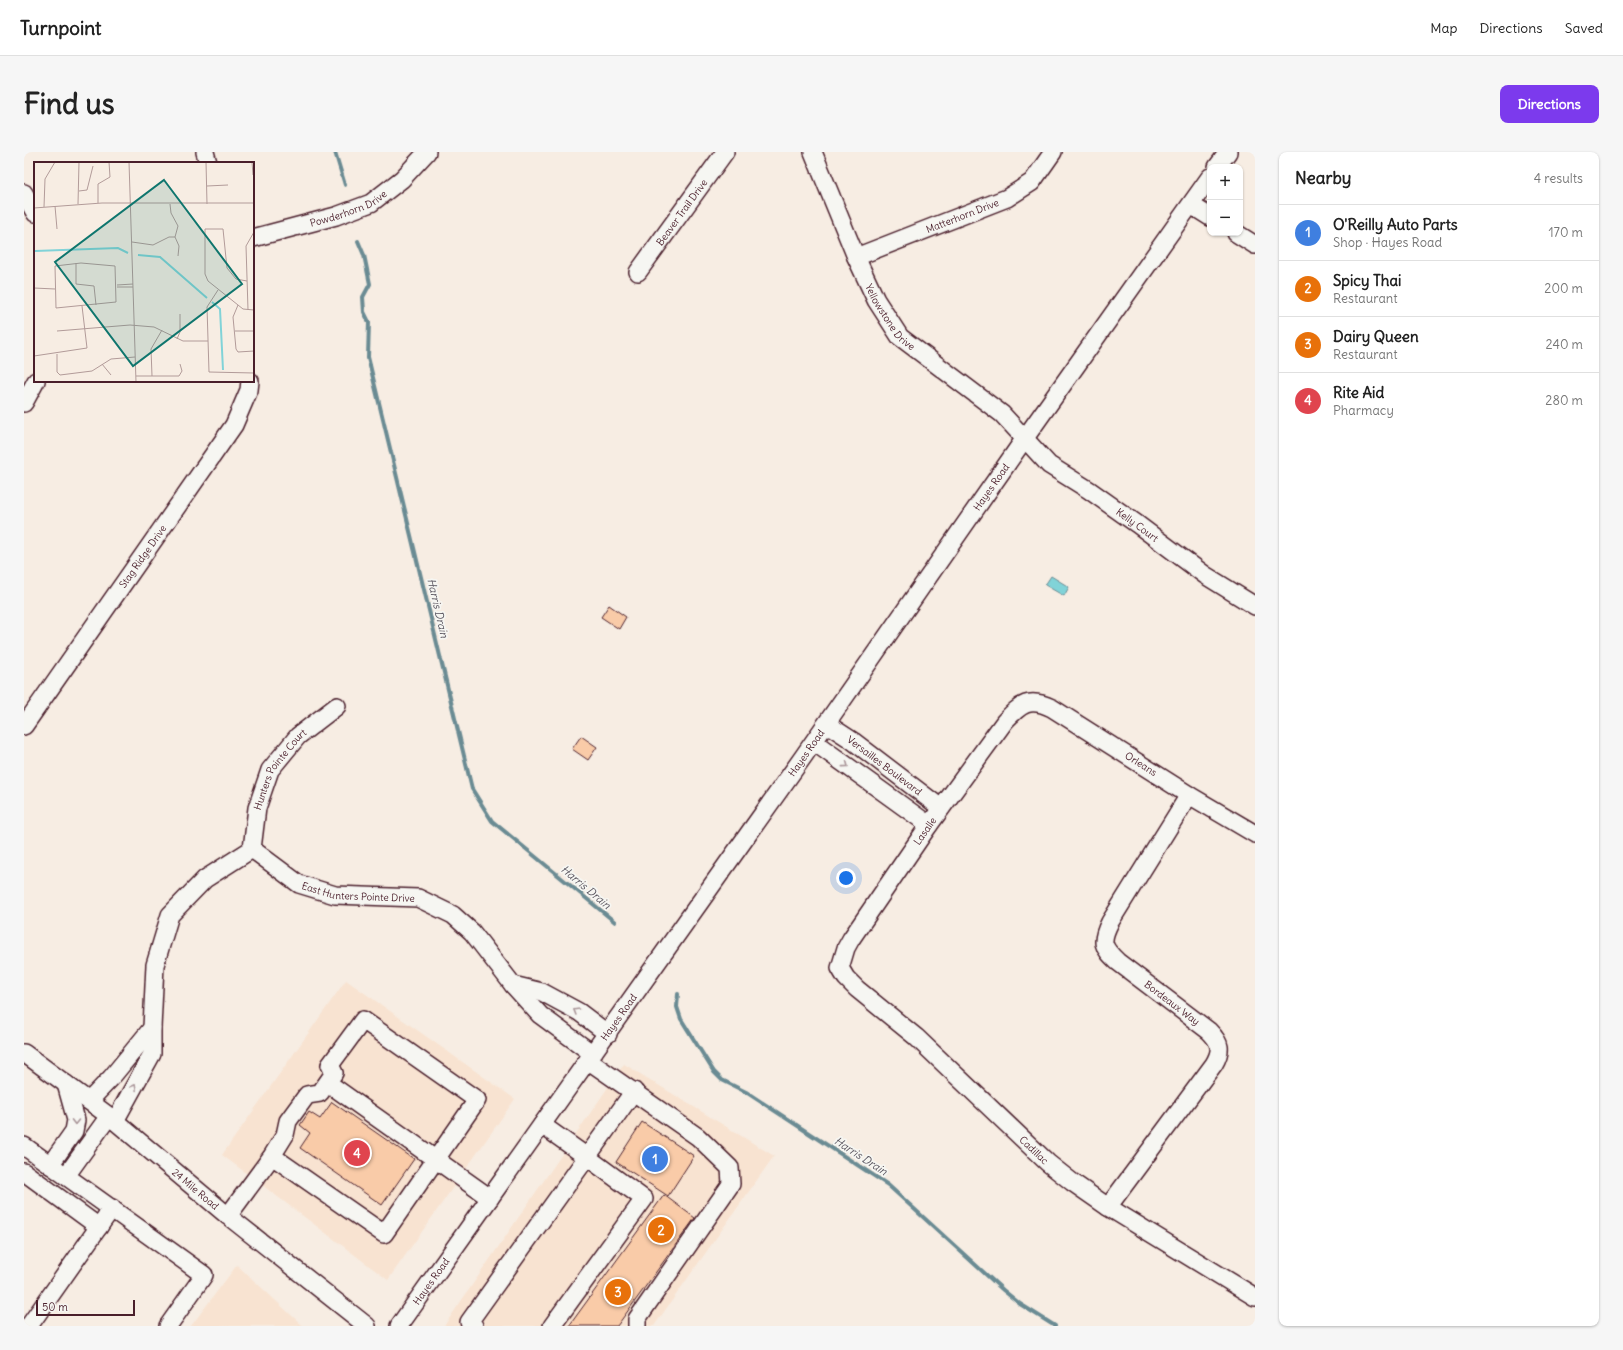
<!DOCTYPE html>
<html lang="en">
<head>
<meta charset="utf-8">
<style>
  body { margin:0; font-family:Delius,sans-serif; background:#f6f6f6; color:#222 }
  .controls { position:absolute; right:12px; top:12px; display:grid; overflow:hidden; border-radius:8px; box-shadow:0 1px 3px #0004 }
  .controls button { width:36px; height:36px; display:grid; place-items:center; padding:0; border:0; border-bottom:1px solid #e0e0e0; background:#fff; color:#222; font:20px sans-serif }
  .scale { position:absolute; left:12px; bottom:10px; width:99px; box-sizing:border-box; padding-left:4px; border:2px solid #4a1f2b; border-top:0; font-size:11px; line-height:14px; white-space:nowrap; color:#4a1f2b; -webkit-text-stroke:3px #f6f6f2; paint-order:stroke }
  .you { position:absolute; left:822px; top:726px; width:14px; height:14px; margin:-10px; border:3px solid #fff; border-radius:50%; background:#1a73e8; box-shadow:0 0 0 6px #1a73e833 }
  .badge { display:grid; place-items:center; width:26px; height:26px; border-radius:50%; background:#7c3aed; color:#fff; font-size:13px; font-weight:700 }
  .pin { position:absolute; translate:-50% -50%; border:2px solid #fff; box-shadow:0 1px 4px #0006 }
  .list { margin:0; padding:0; list-style:none }
  h2 { display:flex; justify-content:space-between; align-items:center; height:52px; margin:0; padding:0 16px; font-size:17px }
  h2 small { font-size:13px; font-weight:400; color:#767676 }
  .list li { display:grid; grid-template-columns:26px 1fr auto; gap:12px; align-items:center; box-sizing:border-box; height:56px; padding:0 16px; border-top:1px solid #e0e0e0 }
  .list b { display:block; font-size:15px; white-space:nowrap }
  .list p { margin:0; font-size:13px; white-space:nowrap; color:#767676 }
  .list em { font-size:13px; font-style:normal; color:#767676 }
  .map { position:relative; flex:none; width:1231px; height:1174px; overflow:hidden; border-radius:8px }
  header { display:flex; align-items:center; gap:24px; box-sizing:border-box; height:56px; padding:0 20px; background:#fff; border-bottom:1px solid #e0e0e0 }
  header strong { font-size:19px }
  nav { display:flex; gap:22px; margin-inline-start:auto; font-size:14px }
  .intro { display:flex; align-items:center; justify-content:space-between; box-sizing:border-box; height:96px; padding:0 24px }
  h1 { margin:0; font-size:28px }
  .button { padding:10px 18px; border-radius:8px; background:#7c3aed; color:#fff; font-size:14px; font-weight:700 }
  main { display:flex; gap:24px; padding:0 24px }
  aside { flex:1; background:#fff; border-radius:8px; box-shadow:0 1px 3px #0004 }
  .map>svg:first-child { display:block }
  .built { fill:#f8e3d1 }
  .water { fill:#81d3d8; stroke:#6b8b93 }
  .lines { fill:none; stroke-linecap:round; stroke-linejoin:round }
  .stream { stroke:#6b8b93; stroke-width:4 }
  .building { fill:#f9cba8; stroke:#4a1f2b }
  .minor-casing { stroke:#4a1f2b; stroke-width:20 }
  .minor { stroke:#f6f6f2; stroke-width:17 }
  .oneway { stroke:#a99598 }
  .labels { text-anchor:middle; dominant-baseline:central; stroke-width:3.5; stroke-linejoin:round; paint-order:stroke }
  .street-label { font-size:10px; fill:#4a1f2b; stroke:#f6f6f2 }
  .water-label { font-size:11px; font-style:italic; fill:#5a555f; stroke:#f6f6f2 }
  .inset-river { fill:none; stroke:#81d3d8; stroke-width:2 }
  .inset-road { fill:none; stroke:#b29b99; stroke-width:1 }
  .view { fill:#0f766e; fill-opacity:0.15; stroke:#0f766e; stroke-width:2 }
  .inset-edge { fill:none; stroke:#4a1f2b; stroke-width:2 }
</style>
</head>
<body>
<header>
<strong>Turnpoint</strong>
<nav><a>Map</a><a>Directions</a><a>Saved</a></nav>
</header>
<div class="intro"><h1>Find us</h1><a class="button">Directions</a></div>
<main>
<div class="map">
<svg width="1231" height="1174" viewBox="0 0 1231 1174">
  <rect width="100%" height="100%" fill="#f7ede3"/>
  <filter id="ink" filterUnits="userSpaceOnUse"><feTurbulence type="fractalNoise" baseFrequency=".025" numOctaves="2"/><feDisplacementMap in="SourceGraphic" scale="8" xChannelSelector="R" yChannelSelector="G"/><feConvolveMatrix kernelMatrix="1 2 1 2 8 2 1 2 1" color-interpolation-filters="sRGB"/></filter>
  <g filter="url(#ink)">
    <path class="built" d="M322,828L491,947L364,1128L198,1003Z
      M600,912L750,1004L630,1174H420Z
      M213,1113L279,1174H167Z"/>
    <path class="water" d="M1027,424L1045,435L1040,444L1021,433Z"/>
    <g class="lines">
      <path class="stream" d="M311,0L321,33
        M334,89L340,103L346,132L339,145L340,160L345,170L344,205L448,637L468,669L591,770
        M654,842L653,855L657,867L690,920L698,928L722,940L864,1033L979,1138L996,1152L1031,1174"/>
    </g>
    <path class="building" d="M585,453L602,465L595,477L577,465Z
      M557,584L573,595L564,608L548,597Z
      M308,950L390,1007L358,1053L276,996L286,981L276,973L285,960L296,967Z
      M618,970L670,1004L644,1044L592,1010Z
      M640,1043L671,1066L593,1174H545Z"/>
    <g class="lines">
      <defs>
        <g id="minor">
          <path d="M181,0L184,11"/>
          <path id="s1" d="M789,0L832,105L852,148L876,185L978,262L1025,313L1065,338L1113,372L1181,423L1231,454"/>
          <path d="M1193,15L1204,0"/>
          <path d="M0,41L11,61"/>
          <path d="M1167,53L1186,65"/>
          <path d="M1212,81L1231,93"/>
          <path id="s2" d="M229,86L312,64L347,51L378,27L403,0"/>
          <path id="s3" d="M832,105L983,46L1008,30L1029,0"/>
          <path id="s4" d="M614,120L701,0"/>
          <path d="M0,251L12,229"/>
          <path id="s5" d="M803,572L829,589L917,656"/>
          <path id="s6" d="M0,574L210,273L225,238L226,229"/>
          <path d="M790,590L905,673"/>
          <path id="s7" d="M1231,682L1165,643L1028,556C1005,545 997,552 981,569L905,673L827,787L822,796L816,816L822,826L833,837L892,885L1024,1011L1048,1030L1084,1055L1231,1145"/>
          <path id="s8" d="M228,697L275,732L311,743L394,746L429,763L448,780L489,833L516,863L569,902"/>
          <path id="s9" d="M228,697L233,656L246,618L274,584L313,554"/>
          <path d="M489,833L518,840L555,860L584,882"/>
          <path id="s10" d="M0,901L85,964L204,1064L343,1174"/>
          <path d="M565,909L674,985L706,1016L707,1032L613,1167V1174"/>
          <path d="M304,931L466,1046"/>
          <path d="M65,949L87,926L128,876"/>
          <path d="M91,969L128,902V876L131,813L146,763L181,727L228,697"/>
          <path d="M0,994L180,1123L144,1174"/>
          <path d="M26,1013L50,979L52,968L42,932"/>
          <path d="M0,1020L75,1075"/>
          <path d="M42,1024L85,964"/>
          <path d="M1084,1055L1190,912C1198,898 1197,891 1185,879L1094,810C1078,795 1076,790 1086,770L1165,643"/>
          <path d="M204,1064L248,1004L261,983L264,969L283,943L296,941L310,921L306,913L339,868L453,948L360,1082L248,1004"/>
          <path d="M5,1174L88,1056"/>
          <path id="s11" d="M375,1174L779,605L1001,286L1186,25"/>
          <path d="M450,1174L445,1170L563,1005L518,973"/>
          <path d="M528,1174L620,1047L563,1005L610,939"/>
        </g>
      </defs>
      <use href="#minor" class="minor-casing"/>
      <use href="#minor" class="minor"/>
    </g>
    <defs><path id="oneway-chevron" d="M-2-3.5L2.5 0L-2 3.5" fill="none" stroke-width="1.6" stroke-linecap="round" stroke-linejoin="round"/></defs>
    <g class="oneway">
      <use href="#oneway-chevron" transform="translate(822 613) rotate(36)"/>
      <use href="#oneway-chevron" transform="translate(552 859) rotate(-149)"/>
      <use href="#oneway-chevron" transform="translate(110 935) rotate(-62)"/>
      <use href="#oneway-chevron" transform="translate(51 970) rotate(91)"/>
    </g>
  </g>
  <g class="labels">
    <g class="street-label">
      <text stroke="none"><textPath href="#s2" startOffset="100">Powderhorn Drive</textPath></text>
      <text stroke="none"><textPath href="#s4" startOffset="74">Beaver Trail Drive</textPath></text>
      <text stroke="none"><textPath href="#s3" startOffset="114">Matterhorn Drive</textPath></text>
      <text stroke="none"><textPath href="#s1" startOffset="183">Yellowstone Drive</textPath></text>
      <text stroke="none"><textPath href="#s11" startOffset="1027">Hayes Road</textPath></text>
      <text stroke="none"><textPath href="#s1" startOffset="509">Kelly Court</textPath></text>
      <text stroke="none"><textPath href="#s6" startOffset="207">Stag Ridge Drive</textPath></text>
      <text stroke="none"><textPath href="#s11" startOffset="703">Hayes Road</textPath></text>
      <text transform="translate(1117 612) rotate(32)">Orleans</text>
      <text stroke="none"><textPath href="#s5" startOffset="71">Versailles Boulevard</textPath></text>
      <text stroke="none"><textPath href="#s9" startOffset="87">Hunters Pointe Court</textPath></text>
      <text transform="translate(901 679) rotate(-55)">Lasalle</text>
      <text stroke="none"><textPath href="#s8" startOffset="119">East Hunters Pointe Drive</textPath></text>
      <text transform="translate(1148 851) rotate(37)">Bordeaux Way</text>
      <text stroke="none"><textPath href="#s11" startOffset="379">Hayes Road</textPath></text>
      <text stroke="none"><textPath href="#s7" startOffset="858">Cadillac</textPath></text>
      <text stroke="none"><textPath href="#s10" startOffset="219">24 Mile Road</textPath></text>
      <text stroke="none"><textPath href="#s11" startOffset="55">Hayes Road</textPath></text>
    </g>
    <g class="water-label">
      <text transform="translate(414 456) rotate(77)">Harris Drain</text>
      <text transform="translate(562 735) rotate(40)">Harris Drain</text>
      <text transform="translate(837 1004) rotate(33)">Harris Drain</text>
    </g>
  </g>
  <g transform="translate(10 10)">
    <rect width="220" height="220" fill="#f7ede3"/>
    <path class="inset-river" d="M1,89L84,86L94,91M104,93L126,95L173,136M178,140L186,147L189,208"/>
    <path class="inset-road" d="M95,0L102,220M172,0L173,42M218,0L219,13M173,24L194,23M45,29L53,28L59,4M64,41V22L76,15L75,0M44,42L45,0M136,42L137,51L144,64L141,75M21,44L23,67M10,45L11,17L21,0M0,46L68,41H220M141,75L145,84L144,94M98,80L119,83L135,75H141M42,101V122L60,124L62,143M47,101L81,104L82,140L22,146L21,104ZM213,119L202,117L193,106L189,67H171V112L174,119L209,147L220,148M83,123L99,122M83,125H99M0,126L21,127M184,128L173,145L175,210L220,211M204,143L199,155L202,187L204,190L220,189M214,148L212,84L220,70M23,169L96,163L120,165L149,179H174M201,169H220M143,177L146,170V152M23,192V210L26,213L58,209L77,197L101,195M0,194L53,186L48,144M68,202L77,213M102,214H145L148,209L146,202M118,214L117,187L128,168"/>
    <path class="view" d="M130,18L208,122L99,204L21,100Z"/>
    <rect width="220" height="220" class="inset-edge"/>
  </g>
</svg>
<div class="controls">
<button>+</button>
<button>−</button>
</div>
<div class="scale">50 m</div>
<div class="you"></div>
<div class="pin badge" style="left:631px;top:1007px;background:#3f7fe0">1</div>
<div class="pin badge" style="left:637px;top:1078px;background:#e8710a">2</div>
<div class="pin badge" style="left:594px;top:1140px;background:#e8710a">3</div>
<div class="pin badge" style="left:333px;top:1001px;background:#e0444e">4</div>
</div>
<aside>
<h2>Nearby<small>4 results</small></h2>
<ul class="list">
<li><span class="badge" style="background:#3f7fe0">1</span><div><b>O'Reilly Auto Parts</b><p>Shop · Hayes Road</p></div><em>170 m</em></li>
<li><span class="badge" style="background:#e8710a">2</span><div><b>Spicy Thai</b><p>Restaurant</p></div><em>200 m</em></li>
<li><span class="badge" style="background:#e8710a">3</span><div><b>Dairy Queen</b><p>Restaurant</p></div><em>240 m</em></li>
<li><span class="badge" style="background:#e0444e">4</span><div><b>Rite Aid</b><p>Pharmacy</p></div><em>280 m</em></li>
</ul>
</aside>
</main>
</body>
</html>
